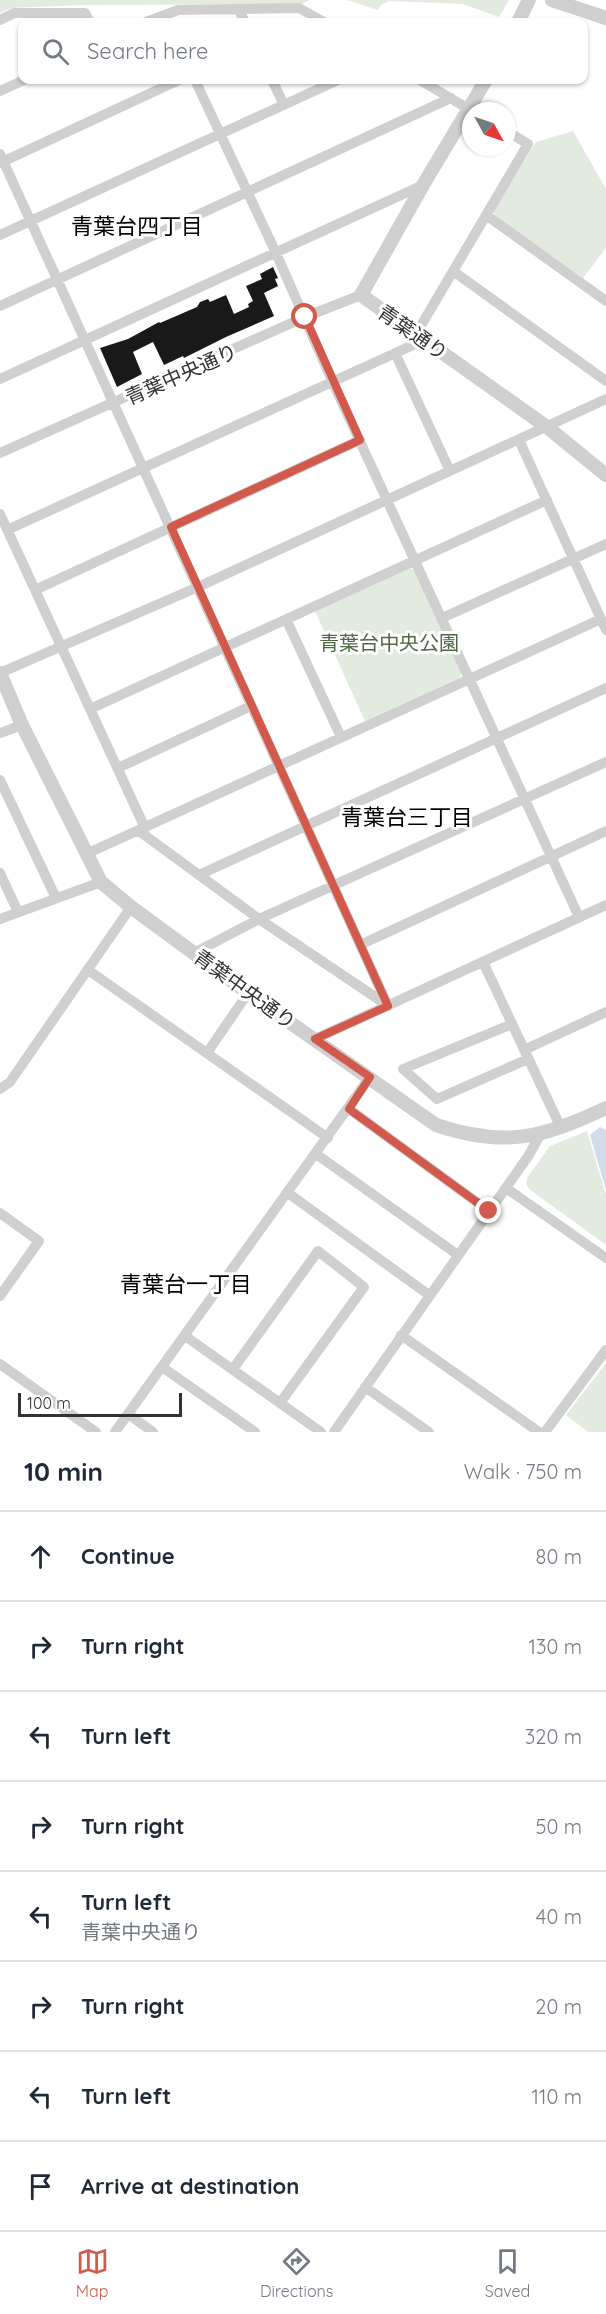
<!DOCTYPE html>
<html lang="en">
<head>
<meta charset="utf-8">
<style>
  body { margin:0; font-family:Quicksand,"Noto Sans JP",sans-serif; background:#f2f2f3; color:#1f2937 }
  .compass { position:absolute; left:462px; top:102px; width:54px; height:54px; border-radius:50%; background:#fff; box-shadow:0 2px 4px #0004; rotate:130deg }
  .scale { position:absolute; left:18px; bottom:15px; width:164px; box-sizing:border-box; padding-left:6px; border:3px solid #323232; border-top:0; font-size:16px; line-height:21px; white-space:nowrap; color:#323232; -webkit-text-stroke:4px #fff; paint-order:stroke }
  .stop { position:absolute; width:18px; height:18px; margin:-14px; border:4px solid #d15a4c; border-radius:50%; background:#fff }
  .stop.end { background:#d15a4c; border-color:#fff; box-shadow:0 2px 6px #0008 }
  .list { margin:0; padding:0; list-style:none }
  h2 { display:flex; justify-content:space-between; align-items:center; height:78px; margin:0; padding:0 24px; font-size:26px }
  h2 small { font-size:20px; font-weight:400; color:#747a83 }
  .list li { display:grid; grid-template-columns:39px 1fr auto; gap:18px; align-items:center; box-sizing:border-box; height:90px; padding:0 24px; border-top:2px solid #e0e1e3 }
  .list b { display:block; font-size:22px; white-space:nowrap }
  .list p { margin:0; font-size:20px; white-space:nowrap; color:#747a83 }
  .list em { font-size:20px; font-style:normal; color:#747a83 }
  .icon { flex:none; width:33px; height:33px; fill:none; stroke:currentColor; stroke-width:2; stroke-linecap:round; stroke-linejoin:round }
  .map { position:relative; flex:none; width:606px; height:1432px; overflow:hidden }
  .search { position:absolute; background:#fff; box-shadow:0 2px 4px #0004; left:18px; right:18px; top:18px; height:66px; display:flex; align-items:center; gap:15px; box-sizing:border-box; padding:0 21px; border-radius:12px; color:#747a83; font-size:22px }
  .sheet { height:798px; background:#fff }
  nav { display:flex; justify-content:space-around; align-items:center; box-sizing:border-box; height:84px; border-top:2px solid #e0e1e3; background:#fff; font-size:16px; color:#747a83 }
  nav a { display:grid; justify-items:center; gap:3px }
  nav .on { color:#d15a4c }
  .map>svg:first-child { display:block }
  .green { fill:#e3eadf }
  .water { fill:#d1dcea }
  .building { fill:#191919 }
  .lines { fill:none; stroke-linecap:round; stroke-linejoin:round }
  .minor { stroke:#cfcfcf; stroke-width:10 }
  .tertiary { stroke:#cfcfcf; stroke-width:14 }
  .route { stroke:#d15a4c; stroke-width:8 }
  .labels { text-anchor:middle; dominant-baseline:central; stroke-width:6; stroke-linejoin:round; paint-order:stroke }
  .street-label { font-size:20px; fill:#323232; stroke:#fff }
  .park-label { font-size:20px; fill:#4f6944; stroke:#fff }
  .quarter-label { font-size:22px; fill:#000; stroke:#fff }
</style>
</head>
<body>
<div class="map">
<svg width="606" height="1432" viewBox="0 0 606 1432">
  <rect width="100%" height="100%" fill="#fff"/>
  <path class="green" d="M0,0H309L302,4L81,5L11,8L0,13Z
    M347,0H509L499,17L463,4L389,1L381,5L378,10Z
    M573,131L606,189V248L583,278L496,217L493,211L536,142Z
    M408,567L414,570L462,673L459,678L365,721L315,611Z
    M587,1131L606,1195V1245L529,1189L526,1184L527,1178L550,1146Z
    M606,1363V1432H588L566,1415Z"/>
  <path class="water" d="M600,1127L606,1130V1190L590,1135Z"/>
  <path class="building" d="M273,267L278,278L275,279L278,286L264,293L274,316L226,337L184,358L183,356L164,365L153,342L133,352L142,374L117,387L100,348L128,339L159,322L160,323L197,307L200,302L208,299L210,302L226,295L234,314L249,307L248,304L253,301L246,286L262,279L260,274Z"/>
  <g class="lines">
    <path class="minor" d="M238,9L245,22
      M0,20L14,13H85L90,22
      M146,22L178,10L299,8L324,22
      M195,80L276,253L333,383L579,917
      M272,80L284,105
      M420,80L472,111
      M0,91L24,80
      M0,154L388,1006
      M0,163L179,80
      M486,215L606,301
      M0,235L338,80
      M453,271L606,381
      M0,306L451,98
      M416,334L528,144L507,131
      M395,353L450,471
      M0,379L423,185
      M519,440L606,630
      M0,453L305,317L361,295
      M0,514L145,828
      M7,530L424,340
      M35,590L360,440
      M442,618L606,544
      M286,619L341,737
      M0,673L198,587L606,399
      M90,709L547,500
      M0,733L22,725
      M118,768L251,706
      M0,780L56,898
      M139,831L259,919L387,1005
      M86,854L601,619
      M0,873L18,912
      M199,875L606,688
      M0,919L101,882
      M360,945L606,831
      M194,953L259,919L606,762
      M483,962L561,1128
      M88,970L328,1138
      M512,1024L403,1069L437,1099L528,1059
      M315,1039L606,905
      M524,1050L606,1012
      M207,1053L248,993
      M0,1089L10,1082L131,907
      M349,1109L489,1211
      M316,1154L458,1255
      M506,1188L606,1258
      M288,1193L429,1295
      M0,1213L39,1241L0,1296
      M401,1335L539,1432
      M185,1336L321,1432
      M0,1364L96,1432
      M162,1367L255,1432
      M233,1369L318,1251L364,1287L280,1403
      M365,1387L429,1432
      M128,1414L153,1432
      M115,1432L370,1077
      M334,1432L529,1155L540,1135
      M545,1432L606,1350"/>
    <path class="tertiary" d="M552,0L606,18
      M518,22L529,0
      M486,80L423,185L361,295L547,427L606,475
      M0,673L22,725L101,882L131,907L248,993L436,1125C505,1148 542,1138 606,1108"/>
  </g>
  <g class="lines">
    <path class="route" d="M305,317L360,440L171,527L388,1006L315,1039L370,1077L349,1109L489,1211"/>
  </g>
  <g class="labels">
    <g class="street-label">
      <text transform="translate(413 332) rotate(35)">青葉通り</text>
      <text transform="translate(181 374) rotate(-24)">青葉中央通り</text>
      <text transform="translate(245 989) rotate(36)">青葉中央通り</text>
    </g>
    <g class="park-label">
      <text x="389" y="642">青葉台中央公園</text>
    </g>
    <g class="quarter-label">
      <text x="137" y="226">青葉台四丁目</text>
      <text x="407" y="817">青葉台三丁目</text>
      <text x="186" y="1284">青葉台一丁目</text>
    </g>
  </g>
</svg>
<svg class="compass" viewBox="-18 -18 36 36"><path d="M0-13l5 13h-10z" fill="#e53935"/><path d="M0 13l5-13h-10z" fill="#747a83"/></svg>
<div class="scale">100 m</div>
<div class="stop" style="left:305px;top:317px"></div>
<div class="stop end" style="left:489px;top:1211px"></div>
<div class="search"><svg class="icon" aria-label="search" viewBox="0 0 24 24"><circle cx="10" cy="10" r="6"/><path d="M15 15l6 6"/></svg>Search here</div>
</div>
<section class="sheet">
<h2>10 min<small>Walk · 750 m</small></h2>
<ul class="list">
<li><svg class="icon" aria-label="ahead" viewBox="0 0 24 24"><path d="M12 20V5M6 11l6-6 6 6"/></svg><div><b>Continue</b></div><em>80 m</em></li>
<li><svg class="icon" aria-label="right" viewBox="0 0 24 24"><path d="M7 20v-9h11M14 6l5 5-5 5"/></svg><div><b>Turn right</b></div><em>130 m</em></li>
<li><svg class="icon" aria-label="left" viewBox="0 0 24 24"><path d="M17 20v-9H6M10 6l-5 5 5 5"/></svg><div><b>Turn left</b></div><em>320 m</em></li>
<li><svg class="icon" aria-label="right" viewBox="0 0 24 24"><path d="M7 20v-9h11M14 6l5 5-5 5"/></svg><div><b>Turn right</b></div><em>50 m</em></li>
<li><svg class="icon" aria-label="left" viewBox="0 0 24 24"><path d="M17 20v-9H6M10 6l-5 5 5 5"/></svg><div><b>Turn left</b><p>青葉中央通り</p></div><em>40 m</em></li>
<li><svg class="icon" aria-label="right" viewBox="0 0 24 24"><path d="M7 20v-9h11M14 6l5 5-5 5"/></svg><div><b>Turn right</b></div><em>20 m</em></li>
<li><svg class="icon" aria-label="left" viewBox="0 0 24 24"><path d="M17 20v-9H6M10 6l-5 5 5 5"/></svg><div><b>Turn left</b></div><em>110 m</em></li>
<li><svg class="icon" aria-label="arrive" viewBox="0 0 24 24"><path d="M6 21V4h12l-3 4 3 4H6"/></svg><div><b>Arrive at destination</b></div></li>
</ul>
</section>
<nav>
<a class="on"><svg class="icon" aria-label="map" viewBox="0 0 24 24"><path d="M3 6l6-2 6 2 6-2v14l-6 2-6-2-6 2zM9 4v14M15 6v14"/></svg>Map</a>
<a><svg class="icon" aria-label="directions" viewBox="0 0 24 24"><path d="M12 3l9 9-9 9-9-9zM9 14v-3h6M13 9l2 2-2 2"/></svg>Directions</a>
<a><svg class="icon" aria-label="saved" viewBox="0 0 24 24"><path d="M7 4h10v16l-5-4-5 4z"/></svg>Saved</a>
</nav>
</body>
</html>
